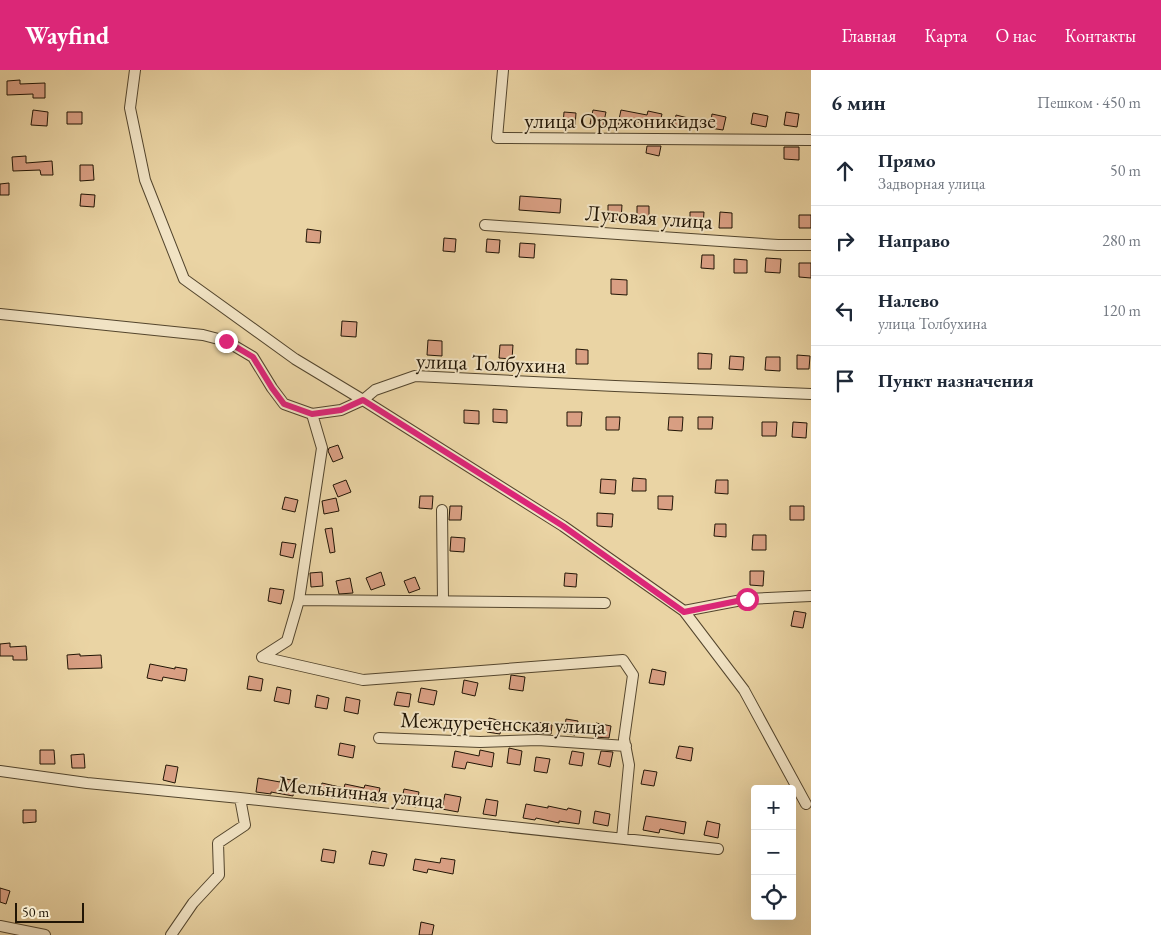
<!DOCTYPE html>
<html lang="ru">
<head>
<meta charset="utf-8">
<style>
  body { margin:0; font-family:"EB Garamond",serif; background:#f2f2f3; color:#1f2937 }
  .controls { position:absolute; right:15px; bottom:15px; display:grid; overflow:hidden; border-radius:5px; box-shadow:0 5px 20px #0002 }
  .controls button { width:45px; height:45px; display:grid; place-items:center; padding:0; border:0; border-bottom:1px solid #e0e1e3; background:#fff; color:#1f2937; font:25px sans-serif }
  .scale { position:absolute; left:15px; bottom:12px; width:69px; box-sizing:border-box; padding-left:5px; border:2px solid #211505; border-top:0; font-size:14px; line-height:18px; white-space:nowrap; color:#211505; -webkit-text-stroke:4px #f1e3c4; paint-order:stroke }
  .stop { position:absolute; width:15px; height:15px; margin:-11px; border:4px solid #db2777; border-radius:50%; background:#fff }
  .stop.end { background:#db2777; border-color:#fff; box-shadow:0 1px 5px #0008 }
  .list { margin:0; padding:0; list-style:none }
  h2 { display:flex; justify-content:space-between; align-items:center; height:65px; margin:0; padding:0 20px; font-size:21px }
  h2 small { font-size:16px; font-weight:400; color:#747a83 }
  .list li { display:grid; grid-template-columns:32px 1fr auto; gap:15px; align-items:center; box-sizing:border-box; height:70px; padding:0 20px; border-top:1px solid #e0e1e3 }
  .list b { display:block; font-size:19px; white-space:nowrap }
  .list p { margin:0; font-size:16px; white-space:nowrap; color:#747a83 }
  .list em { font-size:16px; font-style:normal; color:#747a83 }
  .icon { flex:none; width:28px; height:28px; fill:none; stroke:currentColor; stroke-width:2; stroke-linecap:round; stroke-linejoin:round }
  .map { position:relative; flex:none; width:811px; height:865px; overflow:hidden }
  header { display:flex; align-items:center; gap:30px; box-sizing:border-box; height:70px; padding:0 25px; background:#db2777; color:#fff }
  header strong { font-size:24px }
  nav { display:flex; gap:28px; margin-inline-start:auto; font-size:18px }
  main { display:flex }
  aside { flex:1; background:#fff }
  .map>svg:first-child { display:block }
  .building { fill:#d99f83; stroke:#211505 }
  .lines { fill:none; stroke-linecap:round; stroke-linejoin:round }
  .minor-casing { stroke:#53452d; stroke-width:12 }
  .minor { stroke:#f1e3c4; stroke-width:10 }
  .route { stroke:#db2777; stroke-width:6 }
  .labels { text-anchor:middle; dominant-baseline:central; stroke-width:4; stroke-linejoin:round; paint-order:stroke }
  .street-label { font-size:22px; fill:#211505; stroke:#f1e3c4 }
</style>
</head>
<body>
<header>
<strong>Wayfind</strong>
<nav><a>Главная</a><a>Карта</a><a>О нас</a><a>Контакты</a></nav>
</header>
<main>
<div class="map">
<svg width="811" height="865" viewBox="0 0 811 865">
  <rect width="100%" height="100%" fill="#ead4a4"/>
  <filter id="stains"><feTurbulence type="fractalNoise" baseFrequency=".004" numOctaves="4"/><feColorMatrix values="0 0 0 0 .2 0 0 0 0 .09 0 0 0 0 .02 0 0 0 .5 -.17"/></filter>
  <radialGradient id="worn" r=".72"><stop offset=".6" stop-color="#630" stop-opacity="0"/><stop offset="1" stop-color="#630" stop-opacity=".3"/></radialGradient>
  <path class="building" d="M20,10V14L45,13V28H33V24L7,25V11Z
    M33,40L48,42L47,56L31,55Z
    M593,40L606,42L603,56L590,54Z
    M621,40L647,45L648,41L662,44L659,56L633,51L632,57L618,54Z
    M67,42H82V54H67Z
    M564,42L576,43L575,56L563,55Z
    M786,42L799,44L797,57L784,55Z
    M753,43L768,46L766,57L751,54Z
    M712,44L726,47L723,60L710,58Z
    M676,45L688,48L686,59L674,57Z
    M647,76H661L659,86L646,83Z
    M784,77H799V90L784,89Z
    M26,86V93L52,91L53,105H41L40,100L13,101L12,87Z
    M80,95H93L94,110L80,111Z
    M9,113V125H0V114Z
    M81,124L95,125L94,137L80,136Z
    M520,126L561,129L560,143L519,140Z
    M608,135H622L621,150L608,149Z
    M637,136H649V150H637Z
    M690,142H704L703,156H690Z
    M720,142L732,143V158H719Z
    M799,145H811V158H799Z
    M307,159L321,161L320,173L306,172Z
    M444,168L456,169L455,182L443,181Z
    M487,169L500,170L499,183L486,182Z
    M520,173L535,174L534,188L519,187Z
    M702,185H714V199L701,198Z
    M766,188L781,189L780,203L765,202Z
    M734,189L747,190V203H734Z
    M799,193H811V208L799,207Z
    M611,209L627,210V225L611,224Z
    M342,251L357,252L356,267L341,266Z
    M428,270L442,271V286L427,285Z
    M500,275H513L512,289L499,288Z
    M576,279L588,280V294H576Z
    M698,283L712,284L711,299H698Z
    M797,285L810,286L809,299H797Z
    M730,286L744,287L743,300L729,299Z
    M766,287H780V301L765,300Z
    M493,339L507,340V353L493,352Z
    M464,340L479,341V354L464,353Z
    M567,342H582L581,356H567Z
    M606,347H620L619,360H606Z
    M669,347H683L682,361L668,360Z
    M698,347H713L712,359H698Z
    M762,352H777L776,366H762Z
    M793,352L807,353L806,368L792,367Z
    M338,375L343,388L333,392L328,381L329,378Z
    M633,408L646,409V421H632Z
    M601,409L616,410L615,424L600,423Z
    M346,410L351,422L338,427L333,415Z
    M716,410H728V424L715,423Z
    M420,426H433L432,439L419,438Z
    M658,426H673L672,440L658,439Z
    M285,427L298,430L295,442L282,439Z
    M336,428L339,441L324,444L322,431Z
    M450,436H462L461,450H449Z
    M790,436H804V450H790Z
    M597,443L613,444L612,457L597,456Z
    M715,454H726V467L714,466Z
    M332,458L335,482L330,483L325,459Z
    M753,465H766V480H752Z
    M451,467L465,468L464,482L450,481Z
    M282,472L296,474L293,488L280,485Z
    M750,501H764L763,516L750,515Z
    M322,502L323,516L311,517L310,503Z
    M381,502L385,515L371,520L366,508Z
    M565,503L577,504L576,517L564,516Z
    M415,507L420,519L409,523L404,511Z
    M350,508L353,523L339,524L336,511Z
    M270,518L284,520L281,534L268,531Z
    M794,541L806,543L803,558L791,556Z
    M10,573V577L26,576L27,590H13V586H0V574Z
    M80,584V586L101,585L102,598L68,599L67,585Z
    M150,594L175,599V597L187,599L185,611L163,607L162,611L147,608Z
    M652,599L666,602L664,615L649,613Z
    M511,605L525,607L523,621L509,619Z
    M249,606L263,609L261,621L247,619Z
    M464,610L478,613L475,626L462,623Z
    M277,617L291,620L289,634L274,631Z
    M421,618L437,621L434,635L418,632Z
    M397,622L411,624L409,637L394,635Z
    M317,625L329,628L327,639L315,637Z
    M346,627L360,630L358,644L344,641Z
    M489,648L502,651L500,664L487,662Z
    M566,649L578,651L575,665L564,663Z
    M537,652L552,655L551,664L535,663Z
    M596,653L611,656L609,668L594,667Z
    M340,673L355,676L353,688L338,685Z
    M679,676L693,678L691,691L676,688Z
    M509,678L522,681L520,695L507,693Z
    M40,680H54L55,694H40Z
    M480,680L494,683L492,697L467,692L465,699L452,697L455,681L479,686Z
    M572,681L584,683L582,696L569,694Z
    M601,681L613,682L610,697L598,694Z
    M84,684L85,698H72L71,685Z
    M536,687L550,689L547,703L534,701Z
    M166,695L178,697L175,713L163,710Z
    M644,700L657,702L654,716L641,714Z
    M258,708L280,712L281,708L296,711L293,726L271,722V724L256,722Z
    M322,713L344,718L345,714L364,718L365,715L380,718L377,733L333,725V728L319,726Z
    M404,719L419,722L416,737L401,734Z
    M445,724L461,727L458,742L442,739Z
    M486,729L498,731L496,746L483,744Z
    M526,734L548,738V736L567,740L568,738L581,741L579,754L559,751V753L536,748L535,750L523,748Z
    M23,740H36V752L23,753Z
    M595,741L610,744L608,756L593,753Z
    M646,746L686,752L684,764L660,759L659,763L643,760Z
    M707,751L720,754L718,768L704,765Z
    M323,779L336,781L334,793L321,791Z
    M372,781L387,784L384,796L369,794Z
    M441,788L455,790L453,804L428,799L427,803L413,800L415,789L440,793Z
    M0,818L10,821L6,834L0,832Z
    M421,852L434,855L432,865H419Z"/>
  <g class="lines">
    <defs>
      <path id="minor" d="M135,0L130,38L145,110L184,209L295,289L363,330L563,456L684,541L744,620L806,734
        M503,0L497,68L811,70
        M485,155L778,175H811
        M0,244L203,265L226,271L253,287L272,318L284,334L312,344L341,340L363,330L375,320L415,306L615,316L811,324
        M312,344L322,378L299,530L605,533
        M442,440L443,531
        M299,530L287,571L262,587L363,610L623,590L633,605L624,669L629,695L622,768
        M684,541L747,529L811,526
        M379,668L480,672L538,670L626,676
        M0,701L87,713L240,728L718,779
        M0,856L45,865
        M171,865L193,833L219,805L218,773L245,755L240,728"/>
    </defs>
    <use href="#minor" class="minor-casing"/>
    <use href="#minor" class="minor"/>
  </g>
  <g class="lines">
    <path class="route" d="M226,271L253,287L272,318L284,334L312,344L341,340L363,330L563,456L684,542L747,529"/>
  </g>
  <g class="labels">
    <g class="street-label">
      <text x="620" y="50">улица Орджоникидзе</text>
      <text transform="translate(649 147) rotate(4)">Луговая улица</text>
      <text transform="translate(491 293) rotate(2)">улица Толбухина</text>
      <text transform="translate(503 653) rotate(2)">Междуреченская улица</text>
      <text transform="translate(361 722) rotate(6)">Мельничная улица</text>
    </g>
  </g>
  <rect width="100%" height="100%" filter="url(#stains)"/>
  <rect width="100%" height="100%" fill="url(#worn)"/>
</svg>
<div class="controls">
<button>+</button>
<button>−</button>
<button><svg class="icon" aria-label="locate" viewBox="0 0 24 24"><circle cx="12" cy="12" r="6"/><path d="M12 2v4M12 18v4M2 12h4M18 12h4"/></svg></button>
</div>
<div class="scale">50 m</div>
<div class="stop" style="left:747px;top:529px"></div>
<div class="stop end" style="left:226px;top:271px"></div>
</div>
<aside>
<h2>6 мин<small>Пешком · 450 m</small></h2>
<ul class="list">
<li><svg class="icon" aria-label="ahead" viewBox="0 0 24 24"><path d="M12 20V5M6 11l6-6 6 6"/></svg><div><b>Прямо</b><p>Задворная улица</p></div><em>50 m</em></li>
<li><svg class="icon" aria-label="right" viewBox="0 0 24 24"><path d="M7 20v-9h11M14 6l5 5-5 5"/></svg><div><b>Направо</b></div><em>280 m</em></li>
<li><svg class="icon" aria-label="left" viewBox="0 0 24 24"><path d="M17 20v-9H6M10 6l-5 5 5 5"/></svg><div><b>Налево</b><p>улица Толбухина</p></div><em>120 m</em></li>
<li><svg class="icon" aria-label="arrive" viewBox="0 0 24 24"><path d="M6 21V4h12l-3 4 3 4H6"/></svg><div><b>Пункт назначения</b></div></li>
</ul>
</aside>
</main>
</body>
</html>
